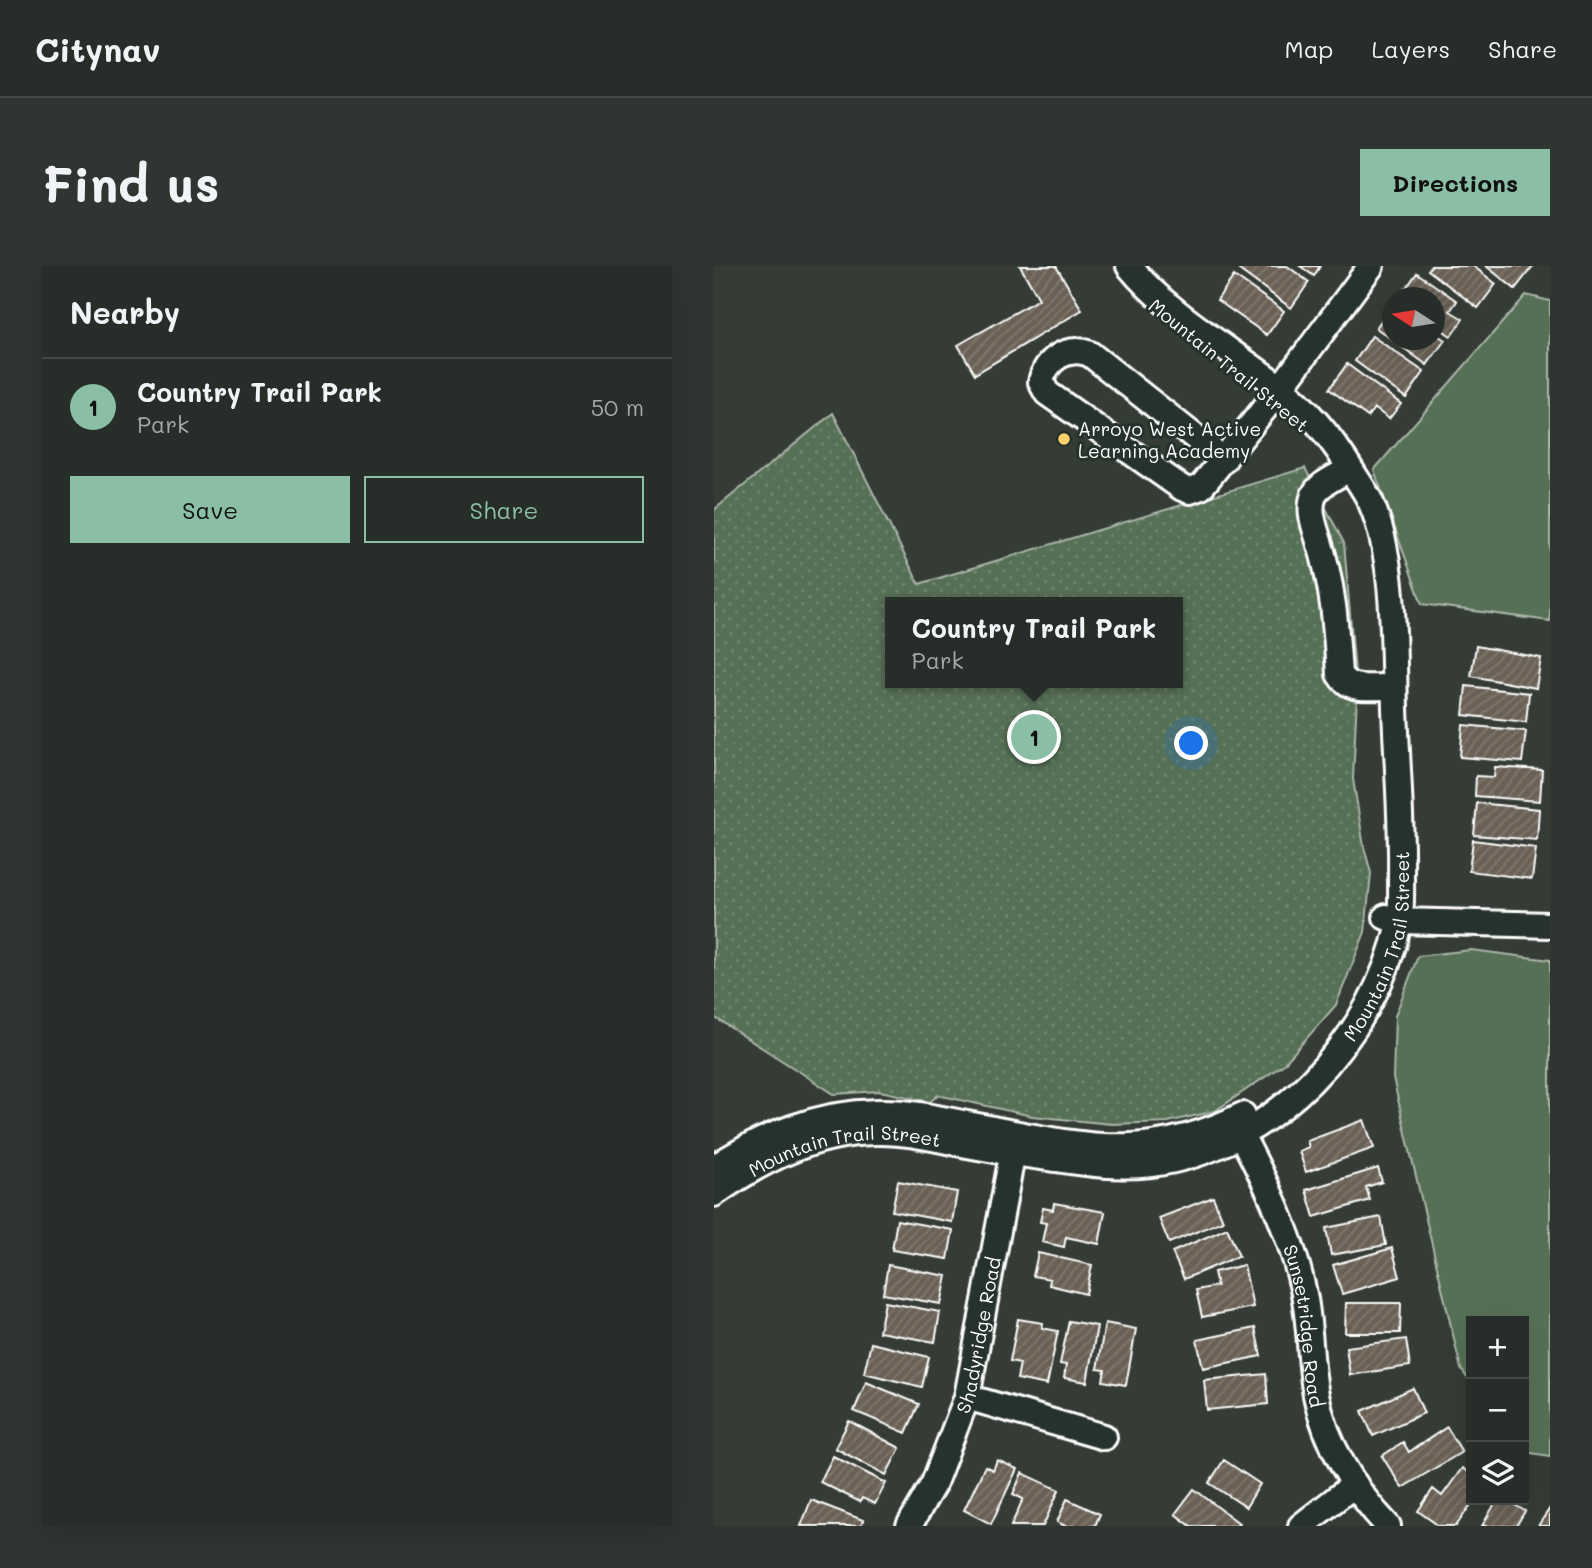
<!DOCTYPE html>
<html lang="en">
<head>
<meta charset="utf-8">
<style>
  body { margin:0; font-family:Mali,sans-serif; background:#2f3530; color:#f1f3f6 }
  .controls { position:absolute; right:21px; bottom:21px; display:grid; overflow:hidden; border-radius:0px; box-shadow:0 7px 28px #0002 }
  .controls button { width:63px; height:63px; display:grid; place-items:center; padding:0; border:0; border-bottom:2px solid #434945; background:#272d28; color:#f1f3f6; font:35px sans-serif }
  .compass { position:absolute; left:668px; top:21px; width:63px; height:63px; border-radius:50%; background:#272d28; box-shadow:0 7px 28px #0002; rotate:282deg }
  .you { position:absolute; left:478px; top:478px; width:24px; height:24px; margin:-18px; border:5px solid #fff; border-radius:50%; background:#1a73e8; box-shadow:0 0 0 10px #1a73e833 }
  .badge { display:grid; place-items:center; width:46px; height:46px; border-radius:50%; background:#8abfa5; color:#111; font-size:23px; font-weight:700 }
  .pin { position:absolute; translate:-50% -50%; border:4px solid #fff; box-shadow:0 2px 7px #0006 }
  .popup { position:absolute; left:171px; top:331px; width:298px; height:91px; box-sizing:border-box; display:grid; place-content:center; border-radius:0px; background:#272d28; filter:drop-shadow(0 2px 5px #0005); font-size:23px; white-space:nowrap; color:#a4a8a8 }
  .popup b { font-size:26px; color:#f1f3f6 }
  .popup::after { content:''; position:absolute; left:50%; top:100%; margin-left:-14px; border:14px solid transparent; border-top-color:#272d28 }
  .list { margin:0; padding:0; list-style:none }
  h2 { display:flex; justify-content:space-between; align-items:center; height:91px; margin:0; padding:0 28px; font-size:30px }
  h2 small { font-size:23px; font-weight:400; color:#a4a8a8 }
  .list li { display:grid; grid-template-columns:46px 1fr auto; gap:21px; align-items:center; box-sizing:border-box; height:98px; padding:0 28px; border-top:2px solid #434945 }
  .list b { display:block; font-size:26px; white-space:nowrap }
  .list p { margin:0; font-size:23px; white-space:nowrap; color:#a4a8a8 }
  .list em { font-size:23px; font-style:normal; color:#a4a8a8 }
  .actions { display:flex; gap:14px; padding:21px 28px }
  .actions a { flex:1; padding:16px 0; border:2px solid #8abfa5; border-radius:0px; text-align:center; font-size:24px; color:#8abfa5 }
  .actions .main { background:#8abfa5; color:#111 }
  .icon { flex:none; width:38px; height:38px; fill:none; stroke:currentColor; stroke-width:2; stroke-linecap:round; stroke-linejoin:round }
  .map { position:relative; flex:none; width:836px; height:1260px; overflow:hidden; border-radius:0px }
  header { display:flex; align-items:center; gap:42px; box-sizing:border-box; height:98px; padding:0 35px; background:#272d28; border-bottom:2px solid #434945 }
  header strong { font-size:33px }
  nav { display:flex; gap:38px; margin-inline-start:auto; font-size:24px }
  .intro { display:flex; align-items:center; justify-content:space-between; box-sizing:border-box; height:168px; padding:0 42px }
  h1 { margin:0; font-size:49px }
  .button { padding:18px 32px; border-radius:0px; background:#8abfa5; color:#111; font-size:24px; font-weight:700 }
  main { display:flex; gap:42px; padding:0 42px }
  aside { flex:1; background:#272d28; border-radius:0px; box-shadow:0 7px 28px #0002 }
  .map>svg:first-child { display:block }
  .grass { fill:#576f55; stroke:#abb7aa; stroke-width:2 }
  .park { fill:url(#park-dots); stroke:#abb7aa; stroke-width:2; fill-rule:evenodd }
  .building { fill:url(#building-hatch); stroke:#fff; stroke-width:2 }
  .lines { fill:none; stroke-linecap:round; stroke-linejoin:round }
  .minor-casing { stroke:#fff; stroke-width:30 }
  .minor { stroke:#26332d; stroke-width:24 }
  .poi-dot { fill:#ffd166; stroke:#26332d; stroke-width:2.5 }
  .labels { text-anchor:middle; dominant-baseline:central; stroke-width:6; stroke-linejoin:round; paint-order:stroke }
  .street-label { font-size:19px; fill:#fff; stroke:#26332d }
  .poi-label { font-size:19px; fill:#fff; stroke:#26332d; text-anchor:start }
</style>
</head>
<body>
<header>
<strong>Citynav</strong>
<nav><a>Map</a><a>Layers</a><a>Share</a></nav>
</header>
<div class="intro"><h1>Find us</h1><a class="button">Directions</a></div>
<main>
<aside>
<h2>Nearby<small></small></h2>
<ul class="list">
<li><span class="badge">1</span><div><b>Country Trail Park</b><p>Park</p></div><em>50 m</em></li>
</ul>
<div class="actions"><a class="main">Save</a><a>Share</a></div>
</aside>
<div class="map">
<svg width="836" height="1260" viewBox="0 0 836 1260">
  <defs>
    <pattern id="park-dots" width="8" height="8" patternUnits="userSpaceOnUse" patternTransform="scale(1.75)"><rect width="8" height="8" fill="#576f55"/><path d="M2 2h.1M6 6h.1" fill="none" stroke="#70856e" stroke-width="1.8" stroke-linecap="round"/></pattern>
    <pattern id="building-hatch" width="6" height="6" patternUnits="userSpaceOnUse" patternTransform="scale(1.75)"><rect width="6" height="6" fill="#6b6154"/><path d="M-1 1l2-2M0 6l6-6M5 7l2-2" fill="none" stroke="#81796e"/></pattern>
  </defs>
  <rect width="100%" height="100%" fill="#343c35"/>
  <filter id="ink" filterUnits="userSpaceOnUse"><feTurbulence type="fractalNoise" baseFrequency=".0143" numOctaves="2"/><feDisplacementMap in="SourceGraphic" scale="14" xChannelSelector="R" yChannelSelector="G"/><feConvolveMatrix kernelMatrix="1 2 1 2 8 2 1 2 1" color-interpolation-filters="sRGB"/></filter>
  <g filter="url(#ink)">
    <path class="grass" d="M812,29L836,35V355L708,338L660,204Z
      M757,684L836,694V1190L810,1186V1055H757V1117L747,1103L679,812L681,750L704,690Z"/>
    <path class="park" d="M119,147L205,318L591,202L630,277L643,430L639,513L650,581L657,607L651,666L622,739L570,798L501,845L454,856L397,858L318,850L224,829L216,836L166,825L120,828L0,751V244ZM176,336H464V417H176Z"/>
    <path class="building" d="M306,0H342L368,44L261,108L244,79L325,33Z
      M526,0H573L595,16L577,42L524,3Z
      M586,0H606L600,10Z
      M717,0H759L782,18L764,42L714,4Z
      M772,0H819L801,23Z
      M703,7L743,35L736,45L749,53L737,70L720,58V32H685Z
      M520,10L570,45L553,69L503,34Z
      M678,39V73L662,62Z
      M720,67L731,74L713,99L679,74H720Z
      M658,70L710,106L692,132L641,95Z
      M633,98L687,138L675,153L660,142L654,151L615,123Z
      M762,380L827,392L822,422L757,410Z
      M752,420L815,427L812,456L749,449Z
      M749,459L812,465L808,496L746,491Z
      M781,501L828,504L826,535L761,530L762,510L780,511Z
      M763,537L825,543L823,574L760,569Z
      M759,574L822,582L818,613L755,605Z
      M650,854L660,882L592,906L585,885L595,881L593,875Z
      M664,902L668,916L652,921L656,934L600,951L592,924Z
      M184,915L243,926L238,956L178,945Z
      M499,931L509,955L455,977L445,952Z
      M340,937L391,946L385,978L352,971L350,981L328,976L332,957L326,956L329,942L339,944Z
      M667,951L672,979L617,989L612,962Z
      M183,954L239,964L234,993L178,984Z
      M513,962L525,990L470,1013L458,986Z
      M678,982L686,1011L628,1028L619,999Z
      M324,987L378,999L372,1028L335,1019L336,1013L319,1010Z
      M174,999L233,1010L227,1038L169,1028Z
      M530,999L539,1041L488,1051L482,1024L503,1020L500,1006Z
      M171,1036L226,1046L221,1076L165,1066Z
      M632,1037H687L686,1067H631Z
      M304,1053L329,1057L328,1062L344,1065L333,1119L303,1113L306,1097L296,1095Z
      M355,1055L383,1060L373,1116L350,1112L352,1099L346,1098Z
      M391,1057L422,1063L412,1119L389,1115L391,1104L383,1103Z
      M541,1062L547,1090L489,1102L483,1074Z
      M692,1073L696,1100L636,1109L632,1081Z
      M157,1077L215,1091L208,1121L150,1107Z
      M552,1108L554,1138L493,1144L490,1114Z
      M152,1116L205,1138L192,1167L140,1145Z
      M699,1122L710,1147L659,1170L648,1145Z
      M135,1155L186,1182L172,1209L121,1182Z
      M733,1161L748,1186L688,1222L668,1190L689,1176L695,1186Z
      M119,1190L172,1217L161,1238L148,1232L146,1236L106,1216Z
      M283,1194L303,1203L277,1258L250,1244L271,1200L279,1204Z
      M510,1194L546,1218L532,1241L495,1217Z
      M748,1202L757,1208V1234H760L742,1260H725L704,1245L719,1223L728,1230Z
      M308,1207L345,1224L329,1260H297L309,1233L299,1228Z
      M480,1223L525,1257L522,1260H477L461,1248Z
      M353,1233L386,1248L381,1260H351L343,1256Z
      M97,1234L149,1254L147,1260H87Z
      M783,1234H792L811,1245L802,1260H768Z
      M836,1242V1260H824Z"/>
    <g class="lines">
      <defs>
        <g id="minor">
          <path d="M510,194L376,88C354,79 332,93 327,116L333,127L468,222L476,225L487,221L559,132L657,0"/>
          <path d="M630,206C620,212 604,219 600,229C594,243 600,259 604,272C619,317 622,361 625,408C635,425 652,421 671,421"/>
          <path d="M672,651L686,655L836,659"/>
          <path id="s1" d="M519,854C546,903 577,968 589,1023C597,1058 595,1094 602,1129C611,1176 641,1226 674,1260"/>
          <path d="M0,902C48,869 105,847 164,846C194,845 224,852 253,858C302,867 368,883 417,880C456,878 495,866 529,849"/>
          <path id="s2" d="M0,928C48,894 101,867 161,866C190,865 219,872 248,878C279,884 310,889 342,893C374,898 405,902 437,898C557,884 661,772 685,657C688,642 687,625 687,609C688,554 683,498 681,442C679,380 682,294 657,237C653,228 646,218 641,210C620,175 596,144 564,120C515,82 454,48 415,0"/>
          <path d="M253,1131L390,1171"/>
          <path id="s3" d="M195,1260L220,1217L253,1131L301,874"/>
          <path d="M587,1260L641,1218"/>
        </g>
      </defs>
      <use href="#minor" class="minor-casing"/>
      <use href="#minor" class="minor"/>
    </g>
  </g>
  <circle class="poi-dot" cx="350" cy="173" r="7"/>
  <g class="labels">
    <g class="street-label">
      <text transform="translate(515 99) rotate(39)">Mountain Trail Street</text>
      <text stroke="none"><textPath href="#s2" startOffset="793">Mountain Trail Street</textPath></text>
      <text stroke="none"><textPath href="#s2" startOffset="142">Mountain Trail Street</textPath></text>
      <text stroke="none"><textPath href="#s1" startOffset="220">Sunsetridge Road</textPath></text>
      <text stroke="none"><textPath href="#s3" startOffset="205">Shadyridge Road</textPath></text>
    </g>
    <g class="poi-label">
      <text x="364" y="162">Arroyo West Active<tspan x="364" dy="22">Learning Academy</tspan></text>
    </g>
  </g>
</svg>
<div class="controls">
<button>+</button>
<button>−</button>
<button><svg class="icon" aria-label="layers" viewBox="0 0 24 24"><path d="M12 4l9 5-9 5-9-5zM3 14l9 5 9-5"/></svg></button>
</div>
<svg class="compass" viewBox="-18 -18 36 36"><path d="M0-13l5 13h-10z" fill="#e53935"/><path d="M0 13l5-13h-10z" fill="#a4a8a8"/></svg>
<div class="you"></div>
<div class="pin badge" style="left:320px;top:471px">1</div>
<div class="popup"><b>Country Trail Park</b>Park</div>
</div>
</main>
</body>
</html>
